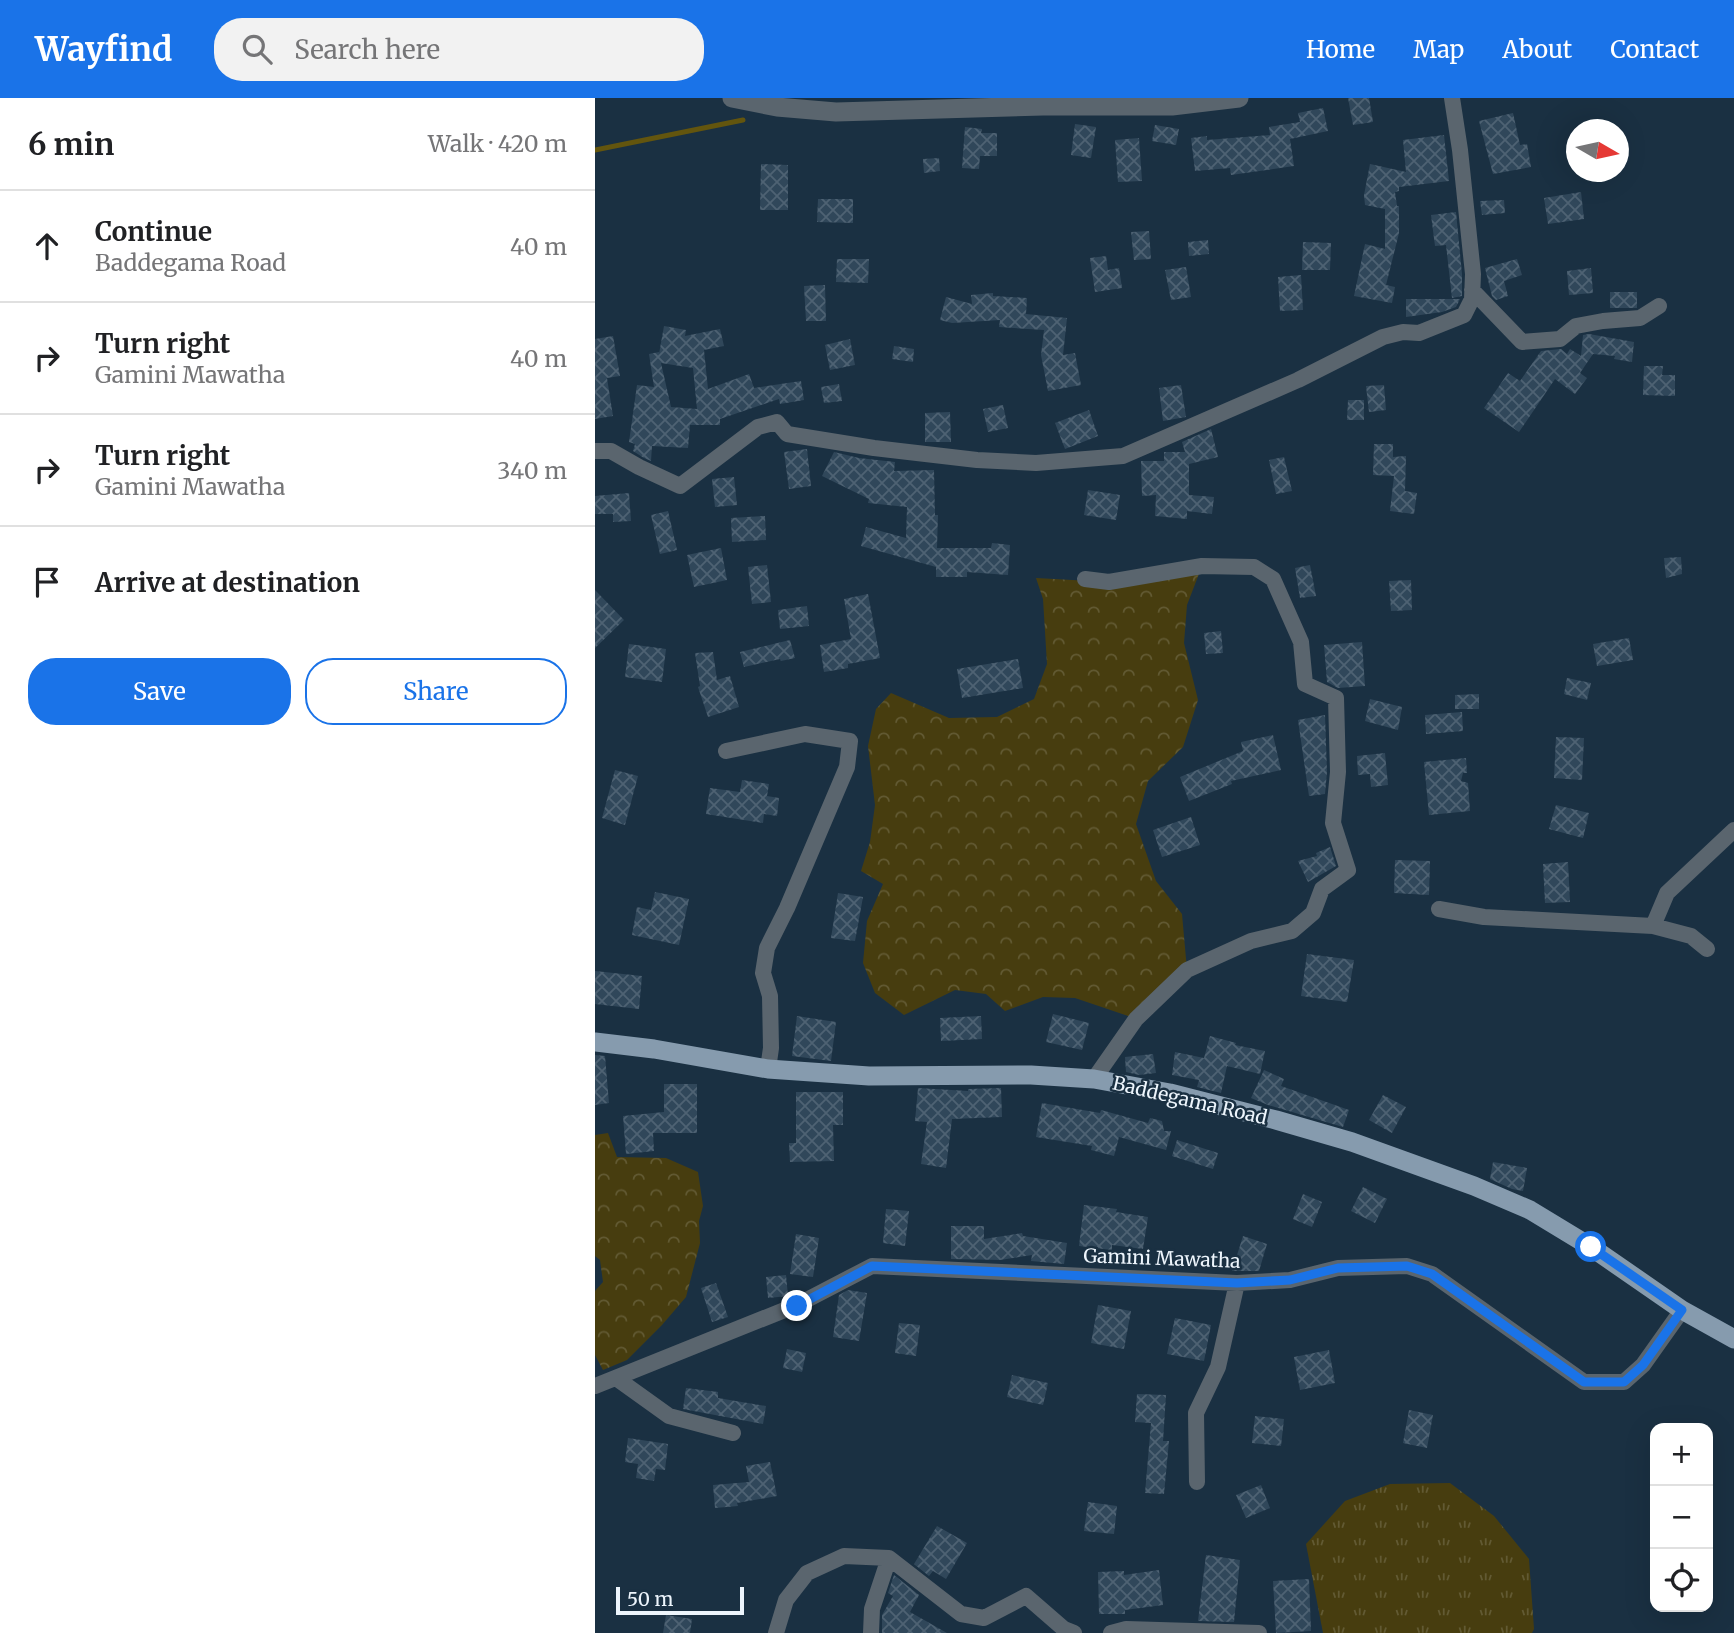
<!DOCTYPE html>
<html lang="en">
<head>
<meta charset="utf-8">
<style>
  body { margin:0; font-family:Merriweather,serif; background:#f2f2f2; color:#202124 }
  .controls { position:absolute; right:21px; bottom:21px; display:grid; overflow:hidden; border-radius:14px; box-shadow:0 7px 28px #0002 }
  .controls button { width:63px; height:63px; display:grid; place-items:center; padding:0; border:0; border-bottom:2px solid #e0e0e0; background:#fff; color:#202124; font:35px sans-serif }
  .compass { position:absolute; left:971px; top:21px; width:63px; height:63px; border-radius:50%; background:#fff; box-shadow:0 7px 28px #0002; rotate:99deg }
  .scale { position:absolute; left:21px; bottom:18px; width:128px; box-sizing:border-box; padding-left:7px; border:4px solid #edf5fc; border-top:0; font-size:19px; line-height:24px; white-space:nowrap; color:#edf5fc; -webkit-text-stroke:5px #1a3042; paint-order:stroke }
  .stop { position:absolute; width:21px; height:21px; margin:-16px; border:5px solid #1a73e8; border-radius:50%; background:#fff }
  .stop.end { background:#1a73e8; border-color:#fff; box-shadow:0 2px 7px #0008 }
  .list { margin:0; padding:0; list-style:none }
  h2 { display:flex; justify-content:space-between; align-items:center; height:91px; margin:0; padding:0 28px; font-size:30px }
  h2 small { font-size:23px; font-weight:400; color:#757577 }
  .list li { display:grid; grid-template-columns:46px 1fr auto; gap:21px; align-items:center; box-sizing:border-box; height:112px; padding:0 28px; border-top:2px solid #e0e0e0 }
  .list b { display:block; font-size:26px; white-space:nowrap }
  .list p { margin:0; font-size:23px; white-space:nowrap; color:#757577 }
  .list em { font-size:23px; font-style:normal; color:#757577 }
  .actions { display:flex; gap:14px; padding:21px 28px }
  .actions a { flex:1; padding:16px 0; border:2px solid #1a73e8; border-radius:28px; text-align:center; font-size:24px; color:#1a73e8 }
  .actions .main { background:#1a73e8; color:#fff }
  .icon { flex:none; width:38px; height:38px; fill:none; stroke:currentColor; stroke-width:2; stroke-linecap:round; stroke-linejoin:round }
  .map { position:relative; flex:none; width:1139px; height:1535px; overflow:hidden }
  header { display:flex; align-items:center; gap:42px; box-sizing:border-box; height:98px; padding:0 35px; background:#1a73e8; color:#fff }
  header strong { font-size:33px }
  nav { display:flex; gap:38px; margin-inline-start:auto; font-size:24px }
  .search { width:490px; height:63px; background:#f2f2f2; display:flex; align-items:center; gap:18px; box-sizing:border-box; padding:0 24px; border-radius:28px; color:#757577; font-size:26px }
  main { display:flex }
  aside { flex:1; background:#fff }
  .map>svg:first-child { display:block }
  .grass { fill:url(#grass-tufts) }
  .forest { fill:url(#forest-crowns) }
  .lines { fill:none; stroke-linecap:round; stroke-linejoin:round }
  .stream { stroke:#63550e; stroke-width:5 }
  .building { fill:url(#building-cross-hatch); fill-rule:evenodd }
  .minor { stroke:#5a656e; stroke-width:16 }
  .tertiary { stroke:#5a656e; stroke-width:19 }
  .primary { stroke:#869bae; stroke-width:19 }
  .route { stroke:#1a73e8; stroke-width:9 }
  .labels { text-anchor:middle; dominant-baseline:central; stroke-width:5; stroke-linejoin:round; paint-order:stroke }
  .street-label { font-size:19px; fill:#edf5fc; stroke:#1a3042 }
</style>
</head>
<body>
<header>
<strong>Wayfind</strong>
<div class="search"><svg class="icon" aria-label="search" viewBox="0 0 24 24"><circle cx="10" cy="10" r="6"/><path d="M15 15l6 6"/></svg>Search here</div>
<nav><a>Home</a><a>Map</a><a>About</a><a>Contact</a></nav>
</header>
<main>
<aside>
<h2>6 min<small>Walk · 420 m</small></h2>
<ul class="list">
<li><svg class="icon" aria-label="ahead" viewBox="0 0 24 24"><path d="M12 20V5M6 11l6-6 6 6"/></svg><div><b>Continue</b><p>Baddegama Road</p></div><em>40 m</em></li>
<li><svg class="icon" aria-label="right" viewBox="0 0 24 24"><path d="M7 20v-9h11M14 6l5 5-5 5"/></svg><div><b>Turn right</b><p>Gamini Mawatha</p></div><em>40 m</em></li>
<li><svg class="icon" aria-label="right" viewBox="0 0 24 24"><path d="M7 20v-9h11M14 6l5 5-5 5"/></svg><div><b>Turn right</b><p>Gamini Mawatha</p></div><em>340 m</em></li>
<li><svg class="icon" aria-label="arrive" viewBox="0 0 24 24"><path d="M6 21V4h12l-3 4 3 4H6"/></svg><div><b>Arrive at destination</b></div></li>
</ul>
<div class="actions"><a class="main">Save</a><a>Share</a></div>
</aside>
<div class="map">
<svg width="1139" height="1535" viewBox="0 0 1139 1535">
  <defs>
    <pattern id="grass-tufts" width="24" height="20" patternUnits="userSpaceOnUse" patternTransform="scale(1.75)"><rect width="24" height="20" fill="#473d0f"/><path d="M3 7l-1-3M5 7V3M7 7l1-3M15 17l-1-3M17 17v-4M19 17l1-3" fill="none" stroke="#625a33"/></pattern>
    <pattern id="forest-crowns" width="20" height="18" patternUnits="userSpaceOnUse" patternTransform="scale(1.75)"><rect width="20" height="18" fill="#473d0f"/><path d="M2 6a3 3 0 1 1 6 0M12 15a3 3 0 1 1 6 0" fill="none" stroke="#625a33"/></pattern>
    <pattern id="building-cross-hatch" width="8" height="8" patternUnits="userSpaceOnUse" patternTransform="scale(1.75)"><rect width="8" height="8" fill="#30475a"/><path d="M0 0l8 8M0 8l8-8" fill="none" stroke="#4e6273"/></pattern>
  </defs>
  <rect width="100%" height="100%" fill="#1a3042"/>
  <path class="grass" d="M855,1385L899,1418L934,1461L939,1531L937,1535H728L711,1446L750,1403L795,1386Z"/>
  <path class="forest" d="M607,468L592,507L589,545L603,602L588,649L553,683L541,726L561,783L587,816L592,872L542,921L480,900L448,899L410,913L391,896L360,892L309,917L280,895L268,865L272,823L288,786L266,773L275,744L280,707L273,648L281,611L296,595L354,620L402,619L439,601L452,566L448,501L441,480L514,484Z
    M13,1035L22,1059L71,1060L103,1074L108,1108L104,1123L105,1145L91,1199L67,1227L32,1262L8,1272L0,1257V1193L8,1184L5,1162L0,1158V1037Z"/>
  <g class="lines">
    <path class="stream" d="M0,52L148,22"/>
  </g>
  <path class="building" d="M753,0H774L778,24L758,27Z
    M728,10L733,33L695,41L699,68L636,77L635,70L600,73L596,40L612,38V42L675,37L674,29L705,24L703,15Z
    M918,15L925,47L932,46L936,69L898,76L884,23Z
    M480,26L501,29L496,60L476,57Z
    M560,27L584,31L581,47L557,43Z
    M370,29L387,31L386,35H402V58H385L384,71L367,70Z
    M849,37L854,83L804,89V93L800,94L802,108H804V135L791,187L800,189L797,205L759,198L770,146L790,151V111L770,107L769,97L775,66L811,74L808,42Z
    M544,40L547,83L523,84L520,42Z
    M344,60L345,73L329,75L328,61Z
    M166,66L193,67V112H165Z
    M986,94L989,121L953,126L949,100Z
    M223,101H258V125L222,124Z
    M909,102L910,115L887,117L885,103Z
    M861,114L867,176V198L857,200L851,147L840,148L836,117Z
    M554,133L556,161L539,162L536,134Z
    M613,142L614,156L594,158L593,144Z
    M708,144L736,145L735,172H707Z
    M511,158L513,172L524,170L527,190L500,194L495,160Z
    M242,161H274L273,185L241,184Z
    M922,161L927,177L909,183L913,198L901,202L897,198L890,170Z
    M591,169L596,199L576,202L570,172Z
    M996,170L998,195L974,197L972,173Z
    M706,177L708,212L685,213L683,179Z
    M230,187L231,223H211L209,188Z
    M1015,194H1042V210H1015Z
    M398,195V198L432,200L431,216L472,220L468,257L480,255L486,287L453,293L446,257L449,232L404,229L405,222L357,225L345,222L351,199L377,206L376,197Z
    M811,201H865L861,209L847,214L811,219Z
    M69,228L91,232L90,238L125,231L129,248L109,252L113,291L154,276L159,290L206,283L209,302L185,306L184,301L125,321V327H95L93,350L57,348L56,363L49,360L38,353L40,346L34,344L42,287L59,289L54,256L64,254V256ZM66,265L98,270L102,311L76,309Z
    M994,236L1039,244L1037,264L1019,261L1020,258L998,256L985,275L992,280L980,296L960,281L924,334L889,310L913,275L925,283L946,253L966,251L972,256L975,251L986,258L988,237Z
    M18,238L25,278L12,280L18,318L0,321V241Z
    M255,241L260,267L235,272L230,247Z
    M299,248L319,251L318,264L297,261Z
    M1049,268H1068L1067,277H1080V298L1048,297Z
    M244,286L247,303L229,305L226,289Z
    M586,287L591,319L568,323L564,290Z
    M789,287L791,312L774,314L771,288Z
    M753,302H769V322H752Z
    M408,307L413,330L393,334L388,311Z
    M494,312L503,338L470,351L460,325Z
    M355,314L356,344H330V315Z
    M616,331L623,359L594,366V397L619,399L617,416L592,413V421L560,418L561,397L547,398L546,363H569V354H590L587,344Z
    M779,346H798V359L811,358L810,393L822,395L819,416L795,413L799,378L778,377Z
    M212,351L216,388L194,391L189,354Z
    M239,354L264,360L300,364L299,373L339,372L340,417H343L342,450H396L397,445L415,447L413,477L372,474V479H341V469L266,448L271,429L311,440L312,409L273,405L274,401L227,378Z
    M689,359L697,393L681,396L674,362Z
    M139,379L142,407L120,409L117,381Z
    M493,392L525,397L521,422L489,417Z
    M34,395L36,423L18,424V416H0V398Z
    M73,413L82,452L65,456L56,417Z
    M170,418L171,442L137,444L136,420Z
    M126,450L132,482L99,489L92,457Z
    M1086,459L1087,476L1071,480L1069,460Z
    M172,467L176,504L157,506L153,469Z
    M715,467L721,498L705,500L700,470Z
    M816,482L817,512L796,513L794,483Z
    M0,492L29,522L0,550Z
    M273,496L285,560L253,566V570L229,574L225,547L256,541L249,501Z
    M212,508L214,528L185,531L183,512Z
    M626,533L628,555L611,556L609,535Z
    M1034,540L1038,562L1002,568L998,546Z
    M195,542L200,560L186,563L185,561L149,569L145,554Z
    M767,544L770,588L743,590L732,584L729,547Z
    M34,546L71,551L67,584L30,579Z
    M118,554L122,582L135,578L144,609L113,619L103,589L105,588L100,555Z
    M423,561L428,590L367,600L362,571Z
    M972,580L996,585L992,602L969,596Z
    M884,596V611H860V597Z
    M775,601L807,609L803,632L770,623Z
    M867,614L868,633L831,636L830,617Z
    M730,617L732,674L730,696L714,698L703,622Z
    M678,637L686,672L636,683L637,686L594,703L585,679L648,653L646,644Z
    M961,639L989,640L987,682L959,680Z
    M790,655L793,687L776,689L775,676L763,677L762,658Z
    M871,660L872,675H868L866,683L873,685L875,713L834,717L829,664Z
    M20,672L43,678L30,727L7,720Z
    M147,682L174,686L172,698L184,700L182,718L169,716L168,725L111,716L115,690L145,694Z
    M961,707L994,715L988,740L954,731Z
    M596,719L605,747L567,759L558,732Z
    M735,749L741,768L713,784L703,763L722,758L721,755Z
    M800,762L835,763L834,797L799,795Z
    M973,764L975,804L950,805L948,766Z
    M60,794L94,801L84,847L37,837L42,809L56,812Z
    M243,795L268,799L260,843L236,840Z
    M712,856L759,862L752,904L706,898Z
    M0,873L47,878L44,911L0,906Z
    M458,916L494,925L487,952L451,944Z
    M202,918L241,924L236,963L197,958Z
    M386,918L387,941L346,943L345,920Z
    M615,938L641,945L640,947L670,953L665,976L632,968L626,995L602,989L604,982L577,977L580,954L609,960Z
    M558,956L561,975L544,977L531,974L530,959Z
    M0,957L10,958L14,1005L0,1007Z
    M669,972L689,981L686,988L754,1012L748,1029L673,1007L656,1000Z
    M69,986H102V1035H58L59,1053L31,1056L28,1018L69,1014Z
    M323,990L373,993V991L406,990L407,1019L357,1021L351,1070L326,1066L332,1024L320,1023Z
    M201,994H248V1027H238L239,1063L195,1064L194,1045H201Z
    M788,997L811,1009L797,1035L774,1022Z
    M447,1005L505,1015L506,1012L553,1025L555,1020L567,1023L569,1033H576L571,1052L524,1039L519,1058L496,1052L497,1048L441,1039Z
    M582,1042L623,1055L618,1071L577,1058Z
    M898,1064L932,1070L928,1093L917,1091L895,1081Z
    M768,1089L792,1101L780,1125L756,1113Z
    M708,1096L727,1104L717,1129L698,1121Z
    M489,1107L522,1111L521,1114L553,1119L548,1151L517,1147V1152L484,1148Z
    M291,1111L314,1113L310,1148L288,1145Z
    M356,1128H389V1141L427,1135L428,1138L472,1145L469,1166L436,1163L437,1157L405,1162L356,1161Z
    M201,1136L224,1140L218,1179L195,1176Z
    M648,1138L672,1146L664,1173H637Z
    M191,1177L193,1198L173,1200L171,1179Z
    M121,1185L133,1219L117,1224L106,1190Z
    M253,1192L272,1195L264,1243L238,1239L244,1197Z
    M503,1207L536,1213L529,1251L496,1245Z
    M580,1220L616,1227L609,1263L572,1256Z
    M304,1225L325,1227L321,1258L300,1255Z
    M192,1251L211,1255L207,1274L188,1270Z
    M734,1252L740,1285L705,1292L699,1259Z
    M417,1277L453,1285L448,1307L412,1299Z
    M91,1290L123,1294V1300L171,1308L168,1326L88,1311Z
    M542,1296L571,1297L568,1343H574L569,1396L550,1395L556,1325L540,1324Z
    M814,1312L838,1317L832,1350L808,1345Z
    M660,1318L689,1321L686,1348L657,1345Z
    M33,1340L73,1346L70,1372L61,1371L59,1383L41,1380L43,1366L30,1364Z
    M175,1364L182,1398L142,1405L143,1408L120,1410L118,1387L154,1384L151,1368Z
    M666,1387L675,1410L651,1420L641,1397Z
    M493,1404L522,1408L519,1436L489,1433Z
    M342,1428L372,1445L351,1481L338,1473L334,1478L319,1466Z
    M611,1457L645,1462L639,1524L603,1523Z
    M564,1472L568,1507L530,1512V1516H504L503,1474L529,1473V1477Z
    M299,1477L324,1497L315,1514L352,1535H287V1517L298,1498L293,1495Z
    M714,1481L716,1533L681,1535L678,1483Z
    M71,1517L97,1521L95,1535H68Z"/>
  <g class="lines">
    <path class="minor" d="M877,192L927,244L965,241L981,228L1008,223L1045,220L1064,208
      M0,353H16L44,369L85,388L163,329L182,324L192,336L279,350L382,362L441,365L528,358L703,282L788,239L808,234L824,235L869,217L877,201L878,176L865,52L857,0
      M490,481L514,484L607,468L659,469L678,481L706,544L710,586L741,600L743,674L738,725L753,772L727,791L718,815L697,833L656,843L592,872L541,921L499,981
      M131,653L210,636L255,643L252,669L192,810L172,850L168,875L175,898L176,950L173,971
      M844,811L889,819L1058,828L1096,838L1112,851
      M1058,828L1072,795L1139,732
      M21,1280L74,1318L138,1335
      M0,1288L202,1207L277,1168L642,1185L695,1182L743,1170L812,1168L837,1176L989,1284H1029L1048,1267L1087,1212
      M602,1384L601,1315L623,1269L642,1185
      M181,1535L191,1502L212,1475L249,1458L294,1460L366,1516L389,1520L431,1498L469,1531L479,1535
      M276,1535L277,1511L294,1460
      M516,1535L531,1531L664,1535"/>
    <path class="tertiary" d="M137,0L182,9L241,14L448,8H577L644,0"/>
    <path class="primary" d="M0,944L59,951L173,971L274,978L436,977L499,981L575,995L681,1022L757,1044L879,1088L935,1112L996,1149L1087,1212L1139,1241"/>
  </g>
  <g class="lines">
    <path class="route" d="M202,1208L277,1168L642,1185L695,1182L743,1170L812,1168L837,1176L989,1284H1029L1048,1267L1087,1212L996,1149"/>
  </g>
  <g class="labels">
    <g class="street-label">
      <text transform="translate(595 1002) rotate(13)">Baddegama Road</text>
      <text transform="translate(567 1160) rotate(2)">Gamini Mawatha</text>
    </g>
  </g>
</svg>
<div class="controls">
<button>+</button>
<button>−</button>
<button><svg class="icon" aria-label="locate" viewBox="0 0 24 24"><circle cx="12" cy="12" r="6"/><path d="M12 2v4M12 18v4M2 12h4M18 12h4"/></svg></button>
</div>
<svg class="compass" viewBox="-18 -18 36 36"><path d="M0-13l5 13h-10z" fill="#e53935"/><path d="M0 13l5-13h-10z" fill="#757577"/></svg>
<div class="scale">50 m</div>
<div class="stop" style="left:996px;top:1149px"></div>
<div class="stop end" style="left:202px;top:1208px"></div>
</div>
</main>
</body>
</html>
